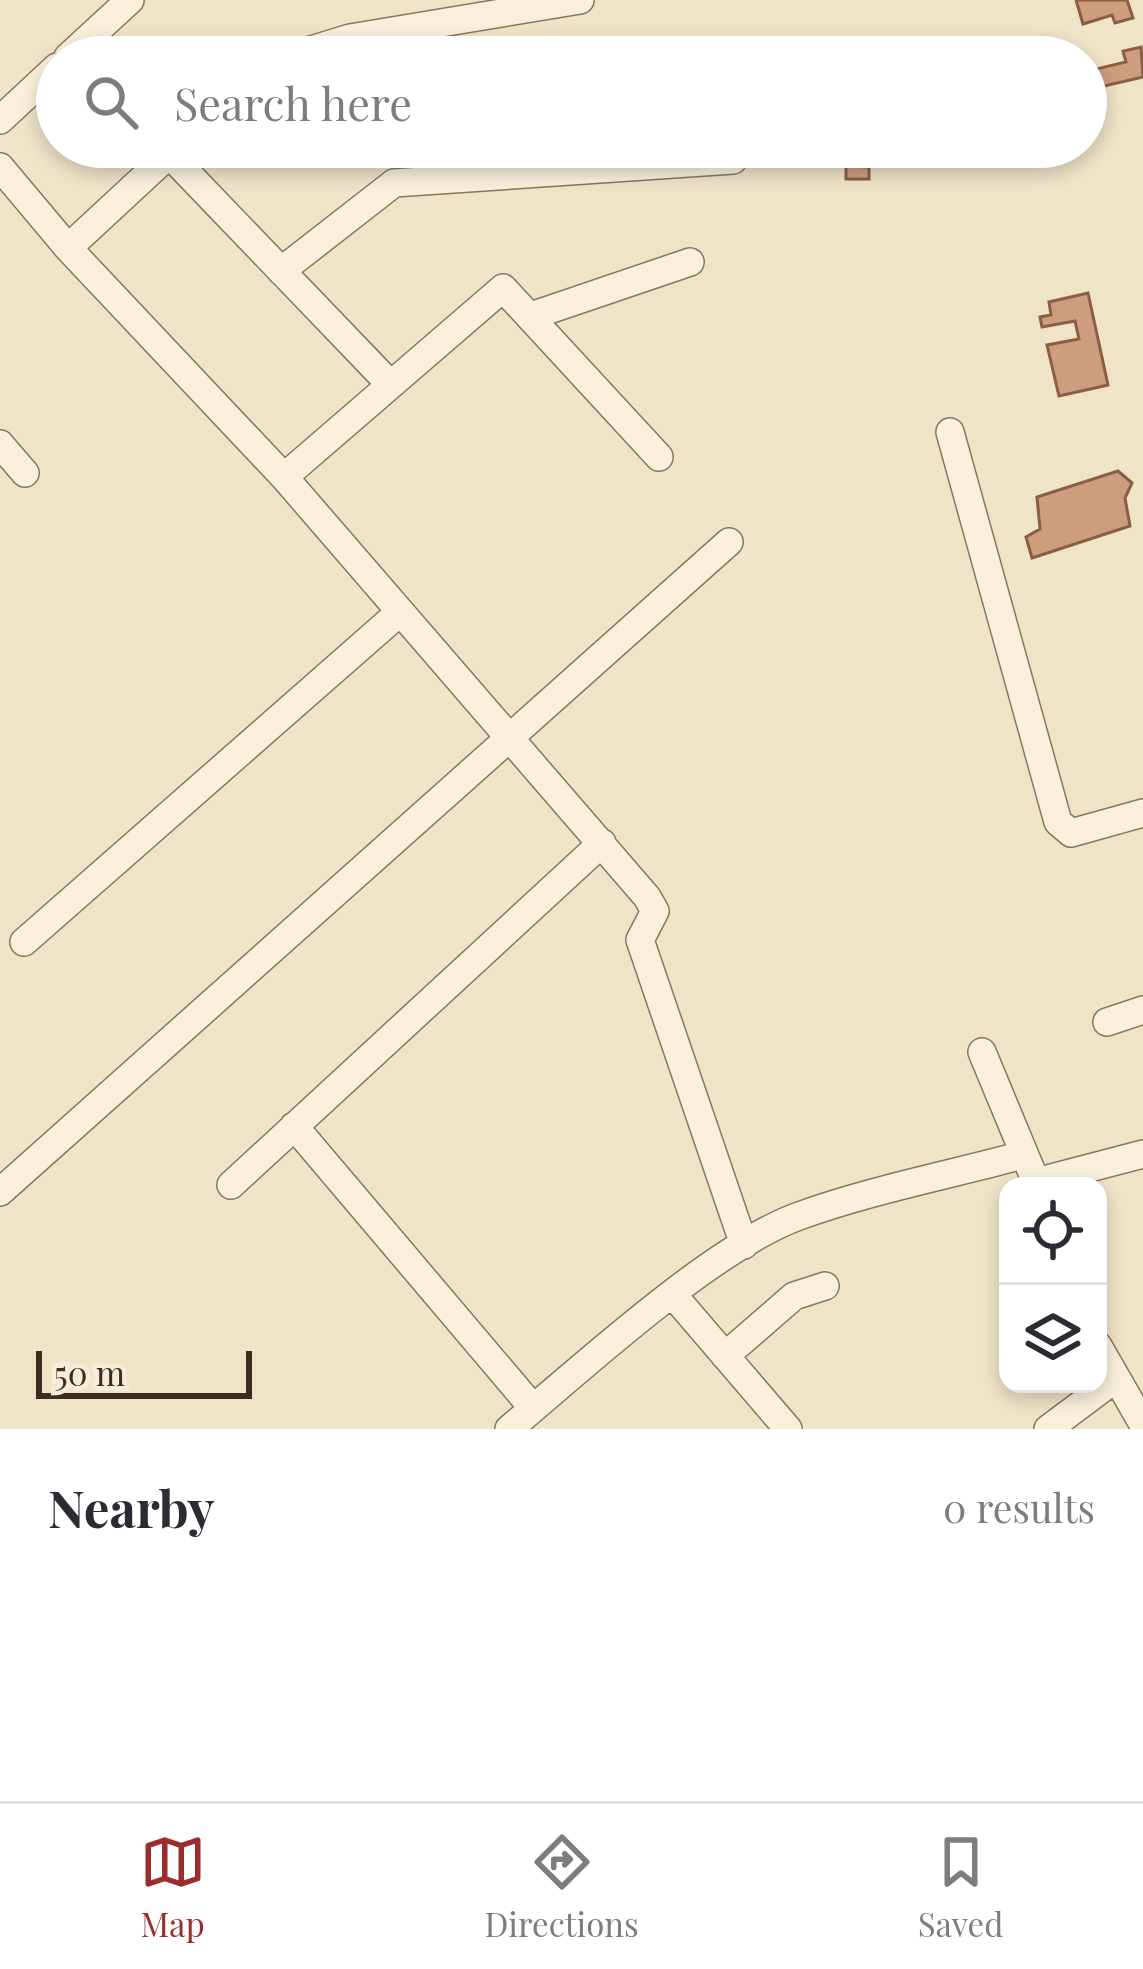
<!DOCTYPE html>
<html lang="en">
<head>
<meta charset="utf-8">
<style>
  body { margin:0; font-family:"Playfair Display",serif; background:#f2f2f3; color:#2b2b33 }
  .controls { position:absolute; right:36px; bottom:36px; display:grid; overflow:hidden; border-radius:24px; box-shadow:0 6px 18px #0003 }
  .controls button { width:108px; height:108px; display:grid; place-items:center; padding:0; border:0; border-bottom:3px solid #e1e1e2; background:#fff; color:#2b2b33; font:60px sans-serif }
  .scale { position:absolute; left:36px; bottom:30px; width:216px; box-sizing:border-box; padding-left:12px; border:6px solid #3c2d20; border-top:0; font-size:33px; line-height:42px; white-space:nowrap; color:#3c2d20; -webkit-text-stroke:9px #f6edd8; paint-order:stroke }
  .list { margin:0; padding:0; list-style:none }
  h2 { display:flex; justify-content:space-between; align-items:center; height:156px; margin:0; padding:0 48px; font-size:51px }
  h2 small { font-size:39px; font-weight:400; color:#7c7c81 }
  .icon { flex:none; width:66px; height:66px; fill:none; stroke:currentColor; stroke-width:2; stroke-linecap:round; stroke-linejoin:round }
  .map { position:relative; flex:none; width:1143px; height:1429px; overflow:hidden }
  .search { position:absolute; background:#fff; box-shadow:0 6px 18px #0003; left:36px; right:36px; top:36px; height:132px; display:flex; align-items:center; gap:30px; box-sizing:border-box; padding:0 42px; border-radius:66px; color:#7c7c81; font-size:45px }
  .sheet { height:372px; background:#fff }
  nav { display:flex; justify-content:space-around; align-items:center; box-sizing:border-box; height:168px; border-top:3px solid #e1e1e2; background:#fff; font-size:33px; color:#7c7c81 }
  nav a { display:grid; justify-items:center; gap:6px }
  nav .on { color:#9b2d2f }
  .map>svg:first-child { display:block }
  .building { fill:#cd9e7e; stroke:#8b5e43; stroke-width:3 }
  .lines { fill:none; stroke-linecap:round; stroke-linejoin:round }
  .minor-casing { stroke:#8b755d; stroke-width:30 }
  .minor { stroke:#f9f0dc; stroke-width:27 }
</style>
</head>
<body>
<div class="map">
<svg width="1143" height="1429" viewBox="0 0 1143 1429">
  <rect width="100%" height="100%" fill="#efe3c8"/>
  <path class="building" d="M1076,0H1127L1133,18L1115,23L1112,15L1083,24Z
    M787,41L790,57H733L732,52Z
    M1141,47L1143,77L1096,88L1092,70L1126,62L1123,51Z
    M846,166L869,167V179H846Z
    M1088,293L1108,385L1059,396L1047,345L1079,339L1075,321L1042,327L1040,317L1051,315L1049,302Z
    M1118,471L1132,483L1125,498L1130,526L1032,558L1026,537L1040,529L1037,497Z"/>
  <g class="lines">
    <defs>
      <path id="minor" d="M68,57L130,0
        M288,57L350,38L580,0
        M0,120L57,67
        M169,154L390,384
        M0,167L68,248L284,477L647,897L655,911L640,940L744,1245
        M68,248L177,147
        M281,271L394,183L733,160
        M531,316L690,262
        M950,432L1058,822L1071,833L1143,813
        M0,444L25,473
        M284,477L503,288L659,457
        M24,942L400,612
        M1107,1022L1143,1010
        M982,1052L1036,1182L1143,1154
        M294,1126L533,1408
        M231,1185L602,843
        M0,1192L729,542
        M674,1296L788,1429
        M1098,1346L1143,1424
        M725,1356L794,1296L825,1286
        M509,1429C582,1368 713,1247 799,1216C871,1190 949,1175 1023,1155
        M1048,1429L1115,1379"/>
    </defs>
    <use href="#minor" class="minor-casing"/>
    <use href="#minor" class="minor"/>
  </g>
</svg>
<div class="controls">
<button><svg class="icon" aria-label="locate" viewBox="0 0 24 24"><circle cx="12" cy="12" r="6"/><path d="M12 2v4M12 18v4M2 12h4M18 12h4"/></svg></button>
<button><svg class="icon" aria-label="layers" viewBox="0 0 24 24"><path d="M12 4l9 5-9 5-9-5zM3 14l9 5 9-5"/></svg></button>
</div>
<div class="scale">50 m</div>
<div class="search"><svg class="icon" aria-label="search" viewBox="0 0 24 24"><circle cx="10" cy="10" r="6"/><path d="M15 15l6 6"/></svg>Search here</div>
</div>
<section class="sheet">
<h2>Nearby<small>0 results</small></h2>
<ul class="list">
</ul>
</section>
<nav>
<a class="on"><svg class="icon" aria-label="map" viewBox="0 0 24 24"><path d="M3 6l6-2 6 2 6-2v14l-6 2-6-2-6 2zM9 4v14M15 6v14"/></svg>Map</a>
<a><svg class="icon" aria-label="directions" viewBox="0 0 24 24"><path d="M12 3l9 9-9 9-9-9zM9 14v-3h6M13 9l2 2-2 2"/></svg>Directions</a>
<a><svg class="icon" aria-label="saved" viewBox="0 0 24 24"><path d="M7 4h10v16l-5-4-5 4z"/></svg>Saved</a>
</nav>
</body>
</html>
